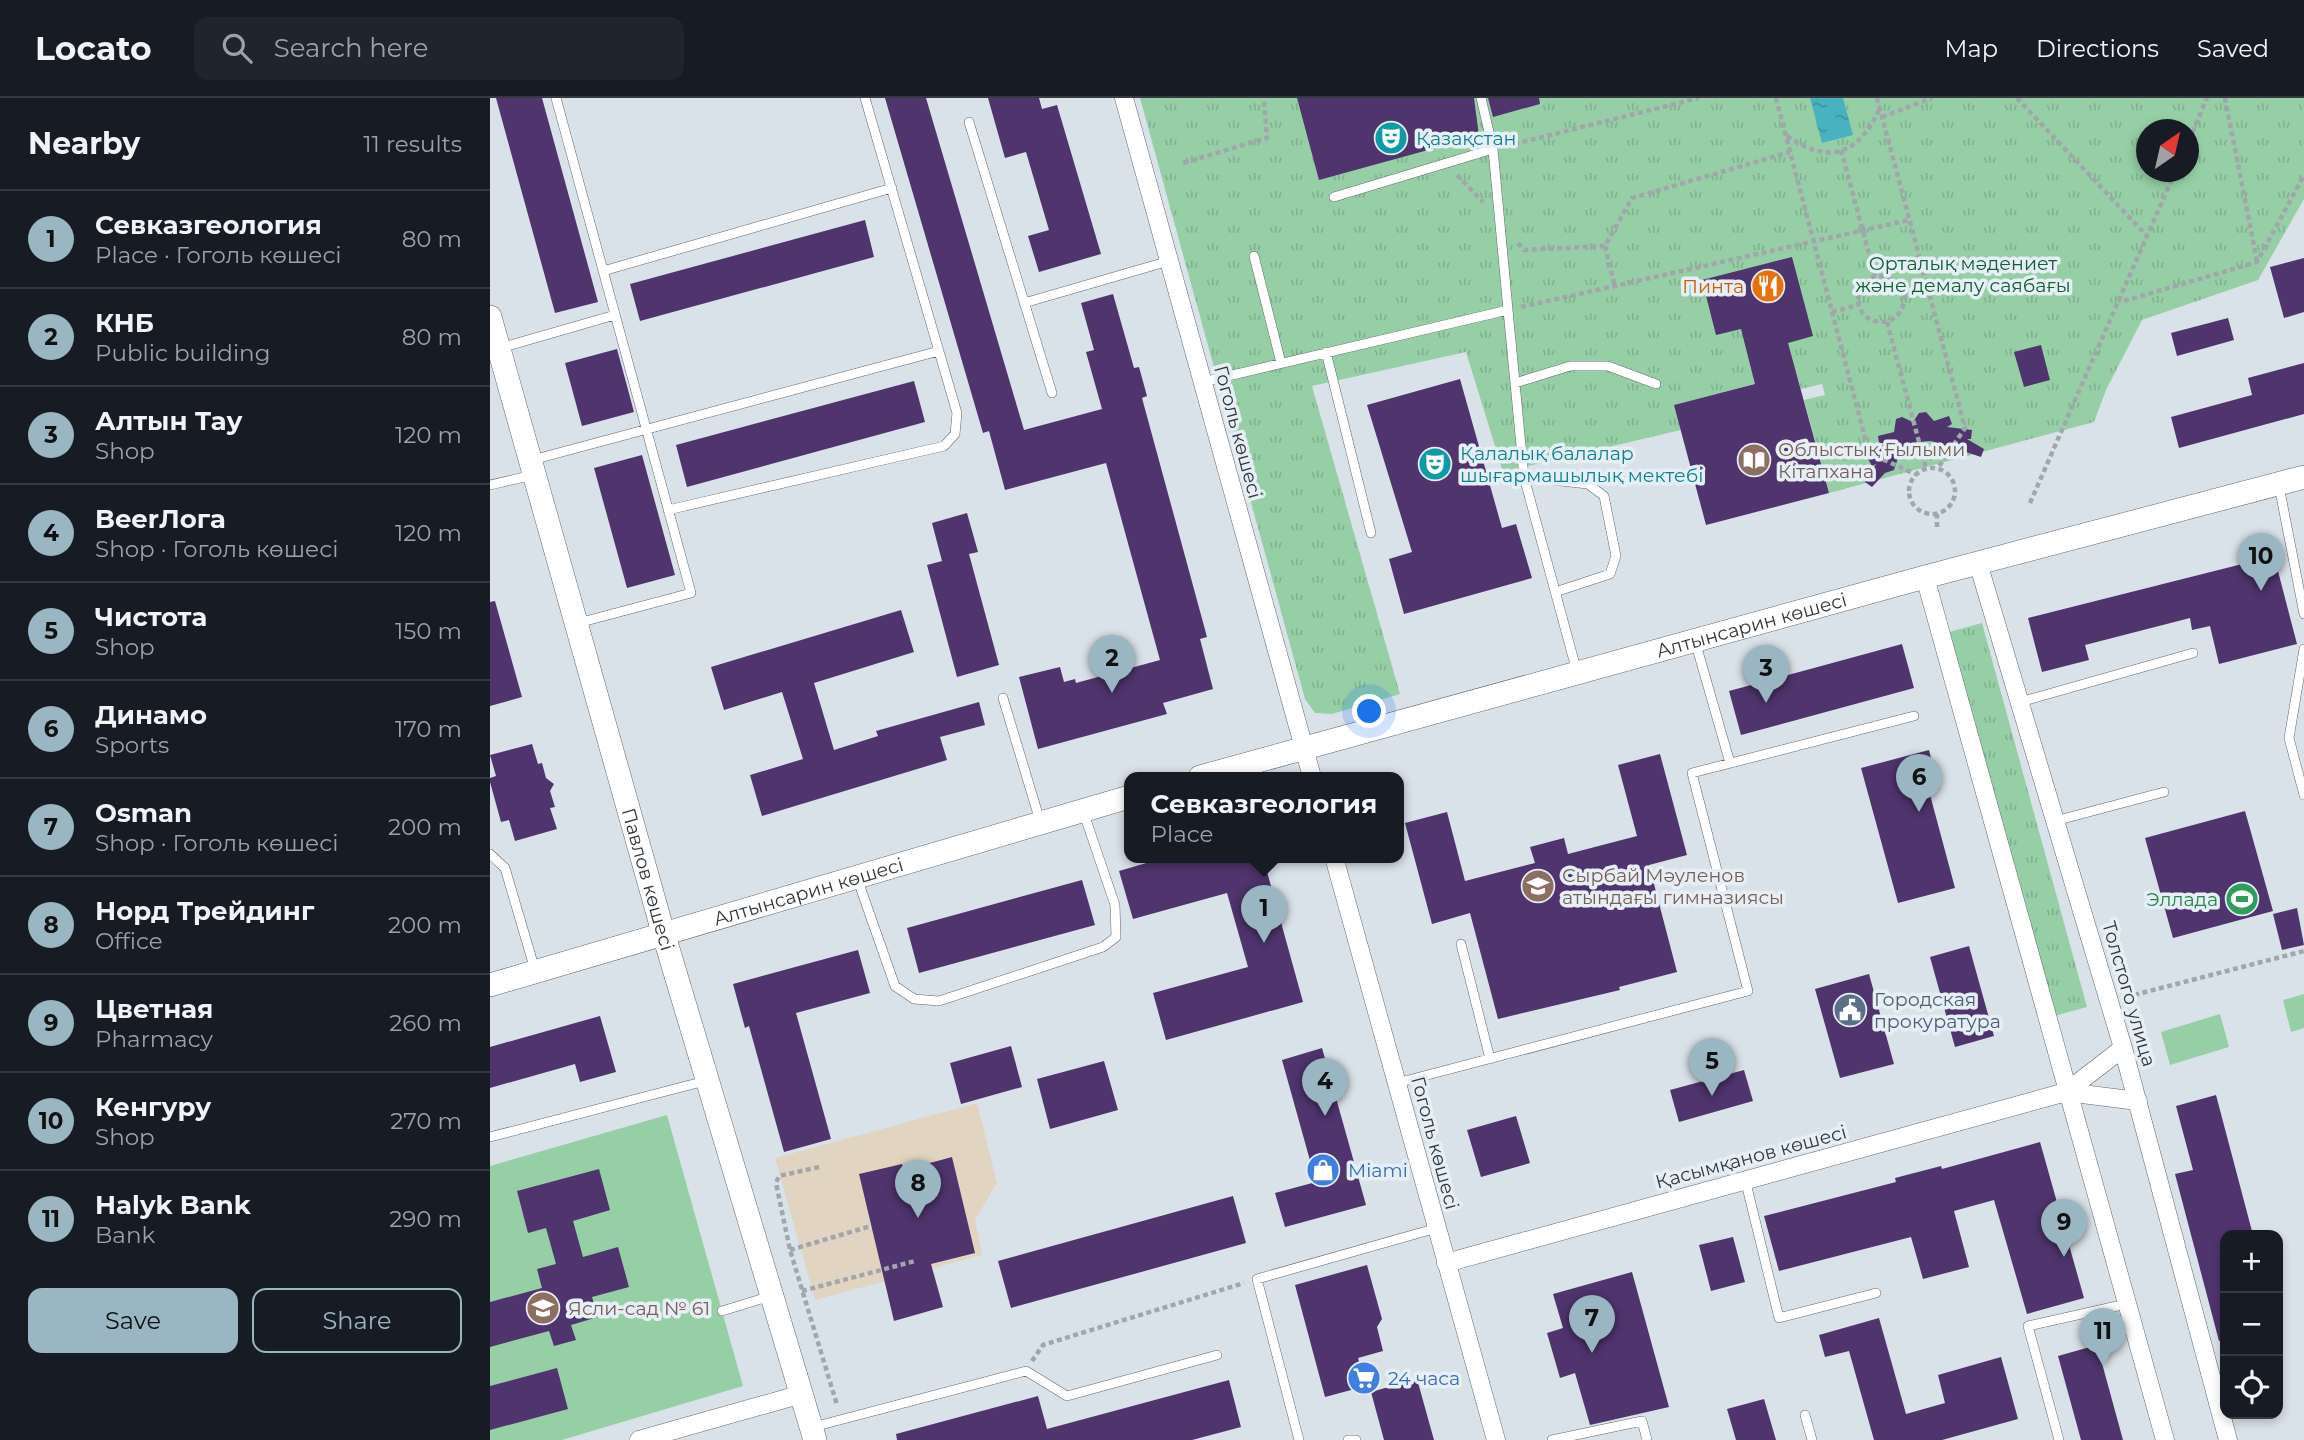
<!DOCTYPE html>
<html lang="en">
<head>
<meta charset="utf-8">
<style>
  body { margin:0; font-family:Montserrat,sans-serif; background:#20242c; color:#f1f3f6 }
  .controls { position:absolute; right:21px; bottom:21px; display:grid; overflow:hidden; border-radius:14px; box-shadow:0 4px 10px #0003 }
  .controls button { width:63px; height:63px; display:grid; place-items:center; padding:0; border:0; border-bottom:2px solid #363941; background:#171b24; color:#f1f3f6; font:35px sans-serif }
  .compass { position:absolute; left:1646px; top:21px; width:63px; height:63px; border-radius:50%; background:#171b24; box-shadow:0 4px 10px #0003; rotate:34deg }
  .you { position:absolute; left:880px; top:614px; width:24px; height:24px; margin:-18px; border:5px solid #fff; border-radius:50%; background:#1a73e8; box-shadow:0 0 0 10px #1a73e833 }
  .badge { display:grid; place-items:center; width:46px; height:46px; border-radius:50%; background:#99b6c2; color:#111; font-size:23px; font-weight:700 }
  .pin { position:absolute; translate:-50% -58px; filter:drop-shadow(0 2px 4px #0008) }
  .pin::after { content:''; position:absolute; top:37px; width:24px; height:21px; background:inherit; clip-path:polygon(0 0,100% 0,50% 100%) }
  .popup { position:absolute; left:634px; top:674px; width:280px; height:91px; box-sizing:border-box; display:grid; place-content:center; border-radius:14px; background:#171b24; filter:drop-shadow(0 2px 5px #0005); font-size:23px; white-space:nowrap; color:#9ea1a6 }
  .popup b { font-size:26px; color:#f1f3f6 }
  .popup::after { content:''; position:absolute; left:50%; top:100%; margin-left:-14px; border:14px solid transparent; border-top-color:#171b24 }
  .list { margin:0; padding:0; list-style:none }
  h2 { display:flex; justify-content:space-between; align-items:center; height:91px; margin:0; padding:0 28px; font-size:30px }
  h2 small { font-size:23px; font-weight:400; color:#9ea1a6 }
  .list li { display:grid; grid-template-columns:46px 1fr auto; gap:21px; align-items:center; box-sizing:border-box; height:98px; padding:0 28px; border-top:2px solid #363941 }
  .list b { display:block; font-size:26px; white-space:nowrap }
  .list p { margin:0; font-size:23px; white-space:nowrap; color:#9ea1a6 }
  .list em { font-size:23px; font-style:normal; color:#9ea1a6 }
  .actions { display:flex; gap:14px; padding:21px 28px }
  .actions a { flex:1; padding:16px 0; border:2px solid #99b6c2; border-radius:14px; text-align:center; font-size:24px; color:#99b6c2 }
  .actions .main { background:#99b6c2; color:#111 }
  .icon { flex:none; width:38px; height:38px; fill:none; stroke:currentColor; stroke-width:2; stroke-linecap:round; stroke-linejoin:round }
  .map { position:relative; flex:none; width:1814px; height:1342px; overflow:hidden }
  header { display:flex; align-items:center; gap:42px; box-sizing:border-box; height:98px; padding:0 35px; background:#171b24; border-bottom:2px solid #363941 }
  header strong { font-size:33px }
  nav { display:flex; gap:38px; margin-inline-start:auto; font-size:24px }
  .search { width:490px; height:63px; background:#20242c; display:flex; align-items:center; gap:18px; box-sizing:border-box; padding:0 24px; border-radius:14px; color:#9ea1a6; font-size:26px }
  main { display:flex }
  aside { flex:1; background:#171b24 }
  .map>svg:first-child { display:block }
  .commercial { fill:#e1d5c1 }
  .grass { fill:#96cfa6 }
  .park { fill:url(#park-tufts); fill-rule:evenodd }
  .water { fill:url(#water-ripples) }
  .building { fill:#4f346d }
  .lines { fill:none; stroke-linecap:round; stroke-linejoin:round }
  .service-casing { stroke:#61676d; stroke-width:10 }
  .minor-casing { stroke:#61676d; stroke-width:19 }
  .tertiary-casing { stroke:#61676d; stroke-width:24 }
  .path { stroke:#a0a6ac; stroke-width:4.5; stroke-dasharray:5 3.5; stroke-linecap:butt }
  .service { stroke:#fff; stroke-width:9 }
  .minor { stroke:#fff; stroke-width:18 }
  .tertiary { stroke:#fff; stroke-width:23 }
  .labels { text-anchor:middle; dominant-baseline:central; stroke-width:7; stroke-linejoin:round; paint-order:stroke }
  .culture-label { font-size:19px; fill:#0d838f; stroke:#e7eff6; text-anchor:start }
  .park-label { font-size:19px; fill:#115f33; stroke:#e7eff6 }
  .food-label { font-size:19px; fill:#c56008; stroke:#e7eff6; text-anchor:end }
  .street-label { font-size:19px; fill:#34373a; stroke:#e7eff6 }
  .education-label { font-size:19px; fill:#785e54; stroke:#e7eff6; text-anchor:start }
  .leisure-label { font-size:19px; fill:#27864d; stroke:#e7eff6; text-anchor:end }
  .service-label { font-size:19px; fill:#4e5e75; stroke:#e7eff6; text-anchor:start }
  .shop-label { font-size:19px; fill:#366cbe; stroke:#e7eff6; text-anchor:start }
</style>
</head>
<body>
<header>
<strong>Locato</strong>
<div class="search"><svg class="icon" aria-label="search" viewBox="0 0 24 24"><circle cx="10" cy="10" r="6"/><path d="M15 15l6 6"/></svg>Search here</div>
<nav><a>Map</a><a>Directions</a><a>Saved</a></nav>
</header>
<main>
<aside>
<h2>Nearby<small>11 results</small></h2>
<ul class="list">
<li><span class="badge">1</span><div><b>Севказгеология</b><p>Place · Гоголь көшесі</p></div><em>80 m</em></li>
<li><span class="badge">2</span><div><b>КНБ</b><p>Public building</p></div><em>80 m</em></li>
<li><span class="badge">3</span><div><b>Алтын Тау</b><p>Shop</p></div><em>120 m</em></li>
<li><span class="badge">4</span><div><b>BeerЛога</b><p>Shop · Гоголь көшесі</p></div><em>120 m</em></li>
<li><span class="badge">5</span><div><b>Чистота</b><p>Shop</p></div><em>150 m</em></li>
<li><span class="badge">6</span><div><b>Динамо</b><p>Sports</p></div><em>170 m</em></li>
<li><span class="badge">7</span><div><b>Osman</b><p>Shop · Гоголь көшесі</p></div><em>200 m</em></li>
<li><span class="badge">8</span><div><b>Норд Трейдинг</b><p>Office</p></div><em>200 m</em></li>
<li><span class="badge">9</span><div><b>Цветная</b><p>Pharmacy</p></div><em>260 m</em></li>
<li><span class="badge">10</span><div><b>Кенгуру</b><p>Shop</p></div><em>270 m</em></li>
<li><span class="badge">11</span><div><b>Halyk Bank</b><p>Bank</p></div><em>290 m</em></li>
</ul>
<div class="actions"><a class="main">Save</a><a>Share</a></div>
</aside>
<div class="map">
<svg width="1814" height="1342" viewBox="0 0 1814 1342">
  <defs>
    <pattern id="park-tufts" width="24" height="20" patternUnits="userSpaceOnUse" patternTransform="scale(1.75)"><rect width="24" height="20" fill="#96cfa6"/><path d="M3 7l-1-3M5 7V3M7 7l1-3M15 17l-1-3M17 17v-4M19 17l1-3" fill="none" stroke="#82b290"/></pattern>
    <pattern id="water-ripples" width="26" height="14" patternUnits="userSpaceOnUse" patternTransform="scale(1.75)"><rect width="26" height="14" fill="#49b2c0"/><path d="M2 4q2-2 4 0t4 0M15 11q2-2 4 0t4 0" fill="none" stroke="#3e929d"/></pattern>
  </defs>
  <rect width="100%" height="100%" fill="#dae2e9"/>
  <path class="commercial" d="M487,1005L507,1085L485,1122L492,1157L325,1202L285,1060Z"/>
  <path class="grass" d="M1814,896V930L1801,934L1793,902Z
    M1730,916L1739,949L1680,967L1671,934Z
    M177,1017L253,1288L72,1342H0V1068Z"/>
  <path class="park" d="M650,0H1814V101L1768,182L1652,222L1616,292L1604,324L1339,395L1314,302L1335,297L1332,286L1311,291L1306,275L1185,307L1191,332L1013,374L976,254L822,288L910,596L842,616L825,615L815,601ZM1657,32H1699V74H1657Z
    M1492,525L1597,909L1564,918L1459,534Z"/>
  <path class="water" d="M1320,0H1353L1363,37L1332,45Z"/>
  <path class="building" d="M6,0H52L108,204L65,215Z
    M395,0H436L534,332L612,311L596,254L604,252L591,205L623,196L644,270L649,269L657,298L652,300L717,539L710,541L723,591L673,605L677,616L548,651L529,579L570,569L574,584L585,581L586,585L670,562L616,365L515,392L499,333L493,335Z
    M498,0H549L552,11L567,7L611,156L549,174L538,138L559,132L536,54L515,60Z
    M807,0H984L989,38L829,82Z
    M998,0H1049L1050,6L1003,19Z
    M375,122L384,159L150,223L140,186Z
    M1302,159L1323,238L1298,245L1339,395L1216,427L1184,307L1265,286L1251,231L1226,237L1212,182Z
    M1814,160V214L1794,220L1780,169Z
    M1738,220L1744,242L1687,258L1681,235Z
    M1551,247L1560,282L1534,289L1524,254Z
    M127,251L144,314L92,328L75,265Z
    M1814,265V316L1689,350L1681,319L1762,297L1758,280Z
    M970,281L1012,430L1026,426L1042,480L914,516L899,461L922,454L877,307Z
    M424,283L435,324L197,389L186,347Z
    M1436,314L1444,323L1459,318L1462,326L1457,329L1482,332L1481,341H1477L1494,351L1491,359L1473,353L1464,356L1454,347L1441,343L1428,344L1416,350L1408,360L1404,372L1395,375L1382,389L1375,384L1386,366L1382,368L1377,359L1396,345H1389L1388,338L1404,334L1406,321L1412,319L1423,324L1429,315Z
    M152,357L185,477L137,490L104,370Z
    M477,415L488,454L479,456L509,567L467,579L437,467L452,463L442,425Z
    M1784,458L1807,546L1729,566L1720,528L1702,532L1700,520L1595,547L1599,562L1552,574L1538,520Z
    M5,503L32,599L0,608V504Z
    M411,512L424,554L324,585L344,652L388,638L386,633L489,604L495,627L450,639L457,662L272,718L260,677L313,661L292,594L234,612L221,569Z
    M1412,546L1424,590L1251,637L1239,593Z
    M42,646L48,666L52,665L56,680L64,686L60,693L65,709L60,710L67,731L25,743L19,722L11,724L0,684V680L6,678L0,657Z
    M1439,652L1449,691L1439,693L1465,790L1408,805L1371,670Z
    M1170,656L1197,757L1159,767L1187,874L1129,889L1130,892L1008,921L980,815L942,826L915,725L957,714L975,783L1045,765L1040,749L1074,740L1078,756L1147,738L1128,667Z
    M1755,713L1783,813L1683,840L1655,740Z
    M677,759H773L813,904L676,942L663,895L758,869L737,795L643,821L629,773Z
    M592,782L605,827L429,875L417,830Z
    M1807,810L1814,847L1792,852L1783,816Z
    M1479,848L1504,938L1465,949L1440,859Z
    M368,852L380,895L306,915L341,1041L294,1054L259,928L255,930L243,886Z
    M1379,876L1404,966L1350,980L1325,891Z
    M110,918L126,974L90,984L85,966L0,990V949Z
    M521,948L532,989L471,1006L460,965Z
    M832,950L876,1107L795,1129L785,1095L826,1084L792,962Z
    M614,963L628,1012L560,1031L547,981Z
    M1254,972L1263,1003L1189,1024L1180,992Z
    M1726,997L1763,1137H1735V1242L1729,1243L1685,1076L1703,1072L1686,1008Z
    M1026,1018L1040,1065L991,1079L977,1032Z
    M1550,1044L1594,1200L1537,1216L1504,1102L1464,1113L1479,1169L1433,1181L1421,1139L1289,1173L1274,1118L1406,1084L1405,1080L1451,1068L1452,1071Z
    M462,1059L485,1155L441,1166L453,1209L404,1223L369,1076L412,1066L414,1072Z
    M109,1071L120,1112L83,1123L93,1159L128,1149L139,1189L102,1199L108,1219L81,1227L86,1242L64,1248L59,1233L0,1249V1204L52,1190L47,1171L66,1166L56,1130L38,1135L27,1093Z
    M743,1098L756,1145L521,1210L508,1163Z
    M1243,1139L1255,1184L1221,1193L1209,1147Z
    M877,1167L892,1221L887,1229L893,1253L868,1260L876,1288L835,1299L805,1187Z
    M1142,1174L1179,1309L1100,1327L1085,1275L1070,1280L1057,1235L1073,1230L1063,1196Z
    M1389,1220L1416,1316L1455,1305L1448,1277L1511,1259L1528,1321L1452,1342H1384L1359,1253L1335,1259L1329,1237Z
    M1607,1247L1633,1342H1591L1568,1258Z
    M67,1270L78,1311L0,1332V1288Z
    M927,1281L944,1342H894L881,1294Z
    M739,1282L751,1329L702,1342H407L406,1336L548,1298L557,1331Z
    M1274,1301L1286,1342H1246L1237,1311Z"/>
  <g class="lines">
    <defs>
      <path id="service" d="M66,0L201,495L88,525
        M479,24L562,295
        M844,99L1003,51
        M764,158L791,265
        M113,173L402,90
        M534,205L679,163
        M1018,212L1034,379L1087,574
        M10,250L125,217
        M836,254L881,435
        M713,284L1018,212L1003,51L991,0
        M1025,285L1080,268H1118L1166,286
        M42,362L449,253
        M1034,379L1098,386L1114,398L1126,458L1120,476L1065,494
        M0,387L43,377
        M1789,388L1814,516
        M178,412L454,348L465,336L467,315L375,0
        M1205,543L1240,665
        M1814,551L1799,640L1814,697
        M513,600L550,723
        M1530,604L1703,555
        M1565,723L1674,694
        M0,756L15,770L45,872
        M367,780L405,888L424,901L449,903L613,849L626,839L625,807L593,713
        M971,846L1000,961
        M907,985L1258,893L1202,675L1424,618
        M0,1039L215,983
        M1255,1081L1289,1220L1386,1195
        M232,1213L281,1198
        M1315,1317L1322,1342
        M323,1329L536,1273L577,1298L727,1257
        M809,1342L767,1181L947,1130
        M858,1342H866
        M1062,1342L1152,1323L1157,1342
        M1569,1342L1538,1228L1636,1206"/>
      <path id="minor" d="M634,0L822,679
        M1488,465L1633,950L1738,1342
        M1435,479L1675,1342
        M844,759L1006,1342
        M1576,994L1633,950
        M956,1165L1576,994L1648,1003
        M149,1342L312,1296"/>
      <g id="tertiary">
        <path id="s1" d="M0,219L173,834L325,1342"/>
        <path id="s2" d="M710,679L1435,479L1814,379"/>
        <path id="s3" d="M0,887L639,699"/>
      </g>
    </defs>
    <use href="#service" class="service-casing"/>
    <use href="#minor" class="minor-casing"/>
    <use href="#tertiary" class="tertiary-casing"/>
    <path class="path" d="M1286,0L1379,355L1425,376
      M1387,0L1475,330L1448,370
      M1527,0L1657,138
      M1735,0L1767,163
      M1392,19L1442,0
      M1297,38C1340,68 1369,56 1390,10
      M1699,42L1717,0
      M1016,48L1209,0
      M1351,52L1385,178
      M693,65L777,40L774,0
      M967,77L993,104
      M1028,145L1034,152L1115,148L1142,100L1300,54
      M1115,148L1125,189
      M1368 201a23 23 0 1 1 46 0a23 23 0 1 1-46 0Z
      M1414,195L1437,189
      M1634,203L1767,164L1814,77
      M1031,209L1419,122
      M1342,214L1368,207
      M1397,224L1436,370
      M1419 393a23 23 0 1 1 46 0a23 23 0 1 1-46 0Z
      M1540,405L1685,74
      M1447,429V416
      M1636,899L1814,853
      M329,1069L289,1078L286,1085L300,1152L347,1307
      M300,1152L381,1128
      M312,1193L425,1163
      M542,1263L553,1247L754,1185"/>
    <use href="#service" class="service"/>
    <use href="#minor" class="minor"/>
    <use href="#tertiary" class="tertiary"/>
  </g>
  <defs>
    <symbol id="theatre-disc" viewBox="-11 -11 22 22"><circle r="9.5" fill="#0f9aa8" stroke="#e7eff6"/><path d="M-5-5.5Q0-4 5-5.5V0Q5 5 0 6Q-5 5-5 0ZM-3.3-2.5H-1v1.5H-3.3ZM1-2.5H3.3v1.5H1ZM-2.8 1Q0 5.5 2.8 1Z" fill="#fff"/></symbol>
    <symbol id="restaurant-disc" viewBox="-11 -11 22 22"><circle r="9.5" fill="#e8710a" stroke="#e7eff6"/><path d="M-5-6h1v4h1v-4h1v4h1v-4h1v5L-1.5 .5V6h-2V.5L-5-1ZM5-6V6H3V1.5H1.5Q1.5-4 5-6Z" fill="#fff"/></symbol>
    <symbol id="library-disc" viewBox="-11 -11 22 22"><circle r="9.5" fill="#8d6e63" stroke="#e7eff6"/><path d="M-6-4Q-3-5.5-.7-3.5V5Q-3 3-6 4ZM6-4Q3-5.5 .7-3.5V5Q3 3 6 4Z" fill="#fff"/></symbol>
    <symbol id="school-disc" viewBox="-11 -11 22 22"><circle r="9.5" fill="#8d6e63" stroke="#e7eff6"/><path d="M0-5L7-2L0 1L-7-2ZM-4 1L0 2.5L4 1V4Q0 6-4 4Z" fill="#fff"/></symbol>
    <symbol id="stadium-disc" viewBox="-11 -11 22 22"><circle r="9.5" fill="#2e9e5b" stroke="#e7eff6"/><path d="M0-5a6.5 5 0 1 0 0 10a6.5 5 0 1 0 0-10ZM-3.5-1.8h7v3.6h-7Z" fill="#fff"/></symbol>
    <symbol id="civic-disc" viewBox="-11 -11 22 22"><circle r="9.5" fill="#5c6f8a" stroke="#e7eff6"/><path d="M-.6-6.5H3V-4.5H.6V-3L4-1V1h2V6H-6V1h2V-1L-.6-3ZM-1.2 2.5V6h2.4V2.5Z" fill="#fff"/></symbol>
    <symbol id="shop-disc" viewBox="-11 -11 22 22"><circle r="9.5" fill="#3f7fe0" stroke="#e7eff6"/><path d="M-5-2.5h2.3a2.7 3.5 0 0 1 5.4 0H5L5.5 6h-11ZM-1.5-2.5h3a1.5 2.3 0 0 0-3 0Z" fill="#fff"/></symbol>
    <symbol id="supermarket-disc" viewBox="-11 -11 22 22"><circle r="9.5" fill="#3f7fe0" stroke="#e7eff6"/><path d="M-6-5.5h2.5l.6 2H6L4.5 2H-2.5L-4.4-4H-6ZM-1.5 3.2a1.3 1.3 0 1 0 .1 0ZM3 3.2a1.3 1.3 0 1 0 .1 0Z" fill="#fff"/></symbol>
  </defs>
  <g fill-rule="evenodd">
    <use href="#theatre-disc" x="882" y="21" width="38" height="38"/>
    <use href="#restaurant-disc" x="1259" y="169" width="38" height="38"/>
    <use href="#library-disc" x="1245" y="343" width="38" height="38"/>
    <use href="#theatre-disc" x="926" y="347" width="38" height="38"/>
    <use href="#school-disc" x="1029" y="769" width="38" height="38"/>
    <use href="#stadium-disc" x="1733" y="782" width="38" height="38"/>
    <use href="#civic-disc" x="1341" y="893" width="38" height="38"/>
    <use href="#shop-disc" x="814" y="1053" width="38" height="38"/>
    <use href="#school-disc" x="34" y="1191" width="38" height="38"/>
    <use href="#supermarket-disc" x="855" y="1261" width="38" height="38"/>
  </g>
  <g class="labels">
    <g class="culture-label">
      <text x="926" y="40">Қазақстан</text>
      <text x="970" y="355">Қалалық балалар<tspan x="970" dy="22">шығармашылық мектебі</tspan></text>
    </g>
    <g class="park-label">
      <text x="1473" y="165">Орталық мәдениет<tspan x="1473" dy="22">және демалу саябағы</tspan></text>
    </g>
    <g class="food-label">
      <text x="1254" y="188">Пинта</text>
    </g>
    <g class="street-label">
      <text transform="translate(748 334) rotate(75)">Гоголь көшесі</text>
      <text stroke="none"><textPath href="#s2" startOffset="572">Алтынсарин көшесі</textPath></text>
      <text stroke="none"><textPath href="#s1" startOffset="584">Павлов көшесі</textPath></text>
      <text stroke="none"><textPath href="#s3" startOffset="332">Алтынсарин көшесі</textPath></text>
      <text transform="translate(1639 896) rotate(74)">Толстого улица</text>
      <text transform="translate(945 1045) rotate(75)">Гоголь көшесі</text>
      <text transform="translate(1261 1059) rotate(-15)">Қасымқанов көшесі</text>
    </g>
    <g class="education-label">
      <text x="1288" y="351">Облыстық Ғылыми<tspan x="1288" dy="22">Кітапхана</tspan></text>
      <text x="1072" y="777">Сырбай Мәуленов<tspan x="1072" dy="22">атындағы гимназиясы</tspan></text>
      <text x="78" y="1210">Ясли-сад № 61</text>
    </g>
    <g class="leisure-label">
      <text x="1728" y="801">Эллада</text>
    </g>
    <g class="service-label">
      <text x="1384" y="901">Городская<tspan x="1384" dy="22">прокуратура</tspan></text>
    </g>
    <g class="shop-label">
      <text x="858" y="1072">Miami</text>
      <text x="898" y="1280">24 часа</text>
    </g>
  </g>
</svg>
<div class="controls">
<button>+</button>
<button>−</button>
<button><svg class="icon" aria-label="locate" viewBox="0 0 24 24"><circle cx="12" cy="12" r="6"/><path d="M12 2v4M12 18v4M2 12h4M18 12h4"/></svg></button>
</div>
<svg class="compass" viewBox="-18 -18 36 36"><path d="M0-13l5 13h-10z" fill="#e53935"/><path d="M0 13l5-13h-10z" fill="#9ea1a6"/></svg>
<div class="you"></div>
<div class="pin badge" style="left:774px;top:845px">1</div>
<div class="popup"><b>Севказгеология</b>Place</div>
<div class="pin badge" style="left:622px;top:595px">2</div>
<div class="pin badge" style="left:1276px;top:605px">3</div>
<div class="pin badge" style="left:835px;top:1018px">4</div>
<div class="pin badge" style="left:1222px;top:998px">5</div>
<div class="pin badge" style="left:1429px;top:714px">6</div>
<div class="pin badge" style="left:1102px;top:1255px">7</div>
<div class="pin badge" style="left:428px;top:1120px">8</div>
<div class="pin badge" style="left:1574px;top:1159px">9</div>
<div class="pin badge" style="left:1771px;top:493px">10</div>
<div class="pin badge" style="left:1613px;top:1268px">11</div>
</div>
</main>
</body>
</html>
